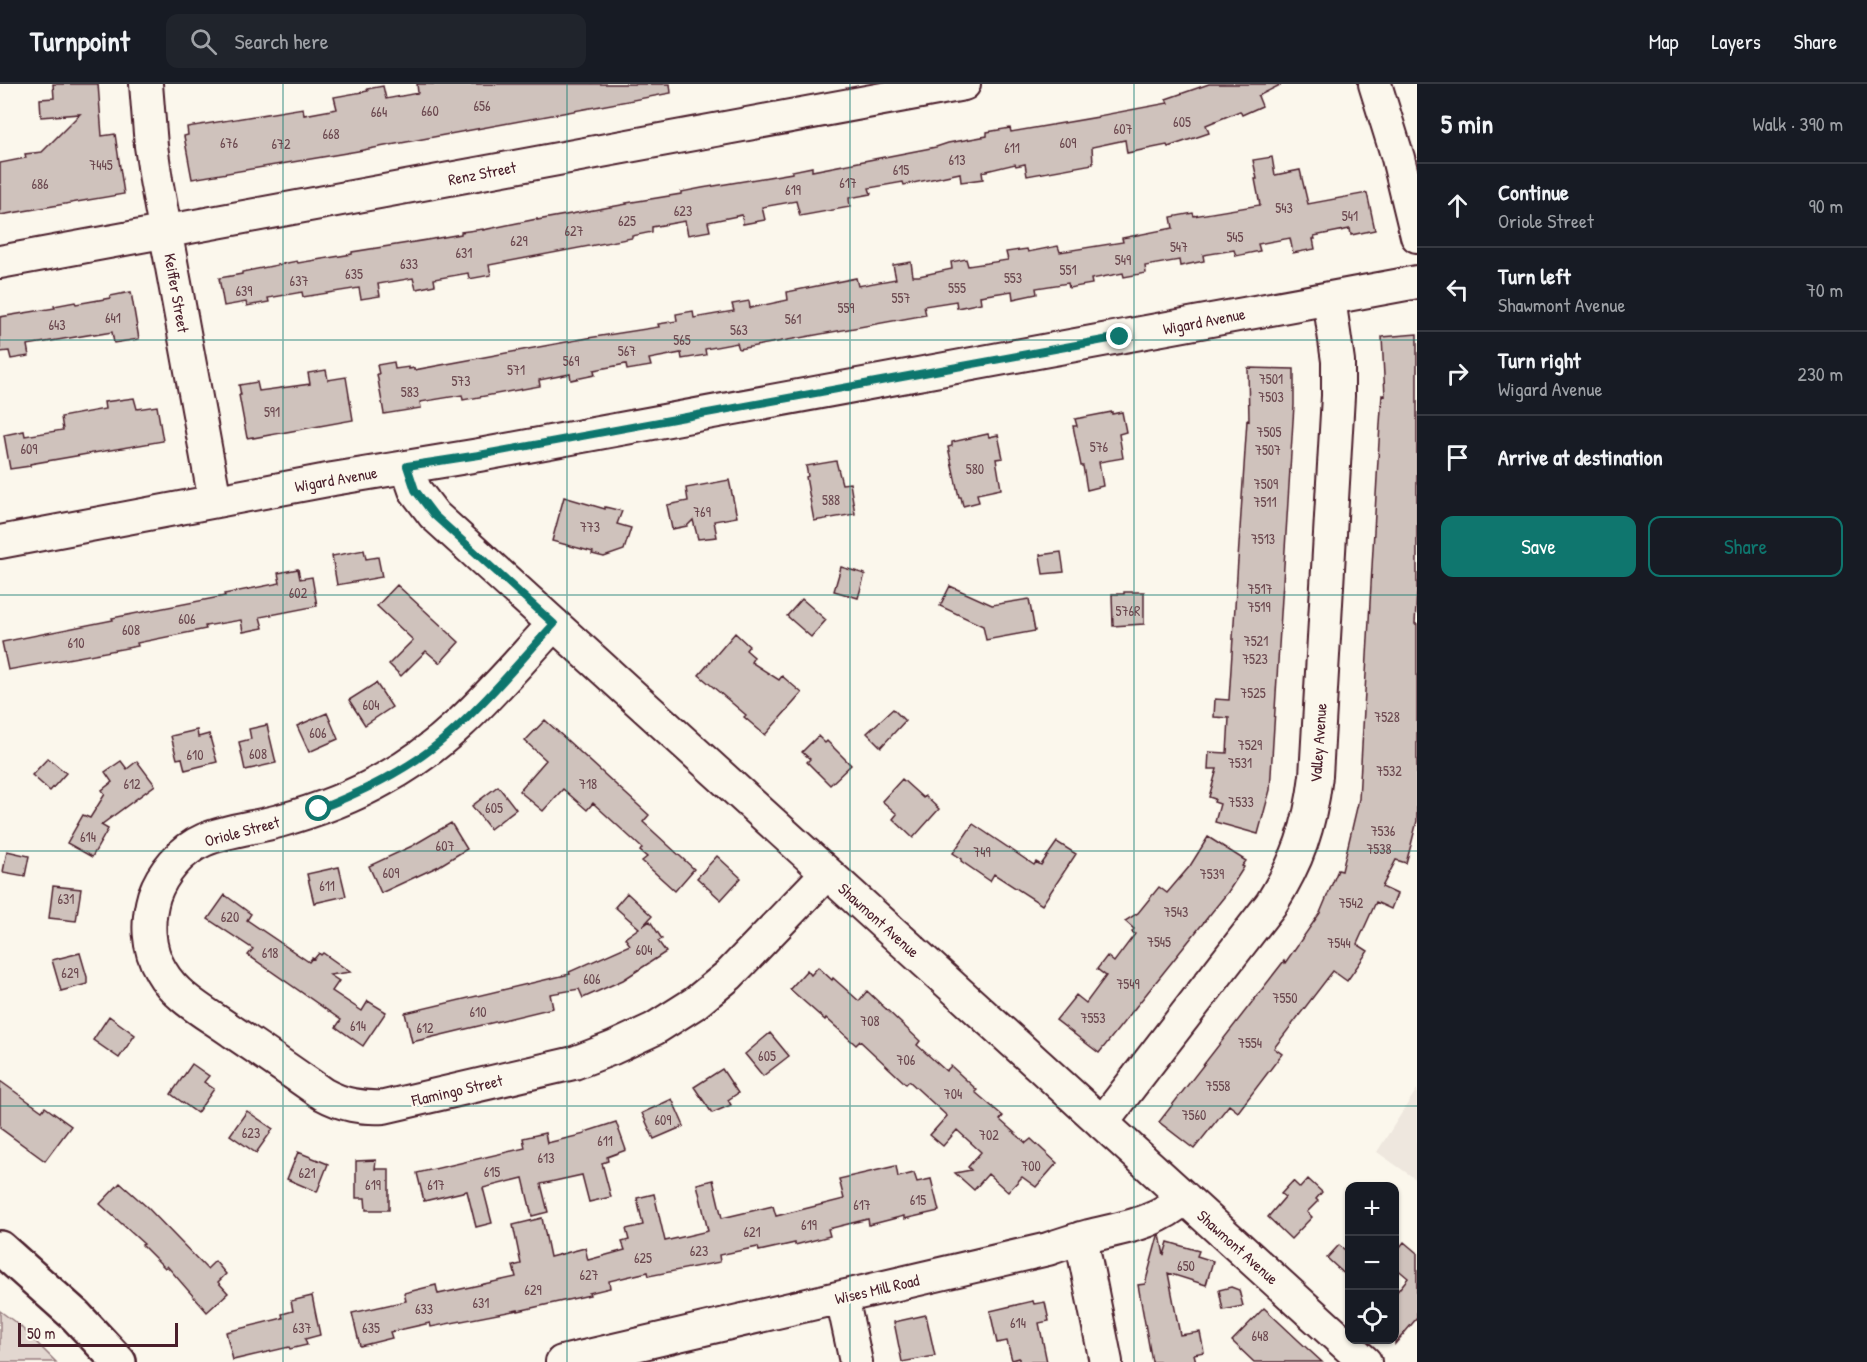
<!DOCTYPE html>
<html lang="en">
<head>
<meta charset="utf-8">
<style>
  body { margin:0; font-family:"Patrick Hand",sans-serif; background:#20242c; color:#f1f3f6 }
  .controls { position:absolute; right:18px; bottom:18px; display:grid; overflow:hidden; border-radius:12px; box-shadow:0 2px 4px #0004 }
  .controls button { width:54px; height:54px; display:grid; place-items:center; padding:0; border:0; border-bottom:2px solid #363941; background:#171b24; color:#f1f3f6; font:30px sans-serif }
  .scale { position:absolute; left:18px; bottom:15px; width:160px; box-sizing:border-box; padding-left:6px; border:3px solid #4a1f2b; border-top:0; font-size:16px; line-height:21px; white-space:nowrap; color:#4a1f2b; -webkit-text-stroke:4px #fbf7ec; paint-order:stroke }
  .stop { position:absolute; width:18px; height:18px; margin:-14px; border:4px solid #0f766e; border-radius:50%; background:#fff }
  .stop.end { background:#0f766e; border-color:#fff; box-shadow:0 2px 6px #0008 }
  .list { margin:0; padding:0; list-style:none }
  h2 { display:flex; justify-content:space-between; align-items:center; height:78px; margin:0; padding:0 24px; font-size:26px }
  h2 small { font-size:20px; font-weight:400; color:#9ea1a6 }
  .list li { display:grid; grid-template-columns:39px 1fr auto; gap:18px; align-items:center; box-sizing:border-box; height:84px; padding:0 24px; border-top:2px solid #363941 }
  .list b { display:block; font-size:22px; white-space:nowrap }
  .list p { margin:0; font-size:20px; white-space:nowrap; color:#9ea1a6 }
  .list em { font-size:20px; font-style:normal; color:#9ea1a6 }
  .actions { display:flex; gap:12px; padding:18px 24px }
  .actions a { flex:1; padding:14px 0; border:2px solid #0f766e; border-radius:12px; text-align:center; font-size:21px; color:#0f766e }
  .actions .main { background:#0f766e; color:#fff }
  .icon { flex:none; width:33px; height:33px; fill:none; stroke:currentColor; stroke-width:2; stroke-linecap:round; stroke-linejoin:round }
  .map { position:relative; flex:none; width:1417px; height:1278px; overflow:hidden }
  header { display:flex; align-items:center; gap:36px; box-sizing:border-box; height:84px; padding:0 30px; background:#171b24; border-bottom:2px solid #363941 }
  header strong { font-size:28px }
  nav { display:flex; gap:33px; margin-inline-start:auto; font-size:21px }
  .search { width:420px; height:54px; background:#20242c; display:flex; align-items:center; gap:15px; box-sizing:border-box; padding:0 21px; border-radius:12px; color:#9ea1a6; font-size:22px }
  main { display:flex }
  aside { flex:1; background:#171b24 }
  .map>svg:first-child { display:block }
  .built { fill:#eee7de }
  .green { fill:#e2d7d0; stroke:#967b7e; stroke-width:1.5 }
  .building { fill:#cfc2bc; stroke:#4a1f2b; stroke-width:1.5 }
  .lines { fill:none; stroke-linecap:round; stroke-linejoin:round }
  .minor-casing { stroke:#4a1f2b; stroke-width:36 }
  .major-casing { stroke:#4a1f2b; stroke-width:38 }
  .minor { stroke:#fbf7ec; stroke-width:32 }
  .major { stroke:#fbf7ec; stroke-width:33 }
  .route { stroke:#0f766e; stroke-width:8 }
  .grid { fill:none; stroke:#0f766e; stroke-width:1.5; stroke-opacity:0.55 }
  .labels { text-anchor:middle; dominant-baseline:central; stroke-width:5; stroke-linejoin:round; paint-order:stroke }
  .number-label { font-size:14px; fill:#6b484f }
  .street-label { font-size:16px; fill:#4a1f2b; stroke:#fbf7ec }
</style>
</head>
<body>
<header>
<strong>Turnpoint</strong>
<div class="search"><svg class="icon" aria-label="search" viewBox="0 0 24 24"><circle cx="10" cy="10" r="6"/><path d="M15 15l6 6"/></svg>Search here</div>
<nav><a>Map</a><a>Layers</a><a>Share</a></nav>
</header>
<main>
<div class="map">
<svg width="1417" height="1278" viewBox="0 0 1417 1278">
  <rect width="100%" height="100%" fill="#fbf7ec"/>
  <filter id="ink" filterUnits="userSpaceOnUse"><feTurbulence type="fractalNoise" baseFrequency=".0167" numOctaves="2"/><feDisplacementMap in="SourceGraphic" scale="12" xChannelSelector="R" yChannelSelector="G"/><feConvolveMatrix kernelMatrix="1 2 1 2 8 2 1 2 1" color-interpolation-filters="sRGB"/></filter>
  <g filter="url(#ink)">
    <path class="built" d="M1417,1005V1096L1377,1068Z"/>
    <path class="green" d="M0,1227L19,1241L56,1278H0Z"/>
    <path class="building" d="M53,0H98L102,52L115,50L124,110L0,131V79L26,74L25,70L42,68L80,30L41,33L40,15L54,14Z
      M417,0H670L671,9L358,67L192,95L184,52L188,51L187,43L303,24L304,31L337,25L334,13L368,7L367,5L383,2L386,15L418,9Z
      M1209,0H1282L1258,12L1262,22L1242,31L1240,27L1206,41L1209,49L1168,63L1167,61L1127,69L1125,56L1092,63L1093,80L1027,92L1025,80L1016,82L1015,80L982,88L983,95L961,98L960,89L904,101L903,98L869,104L871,110L849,114L850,123L800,132L796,117L762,123L765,136L743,140L742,131L708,138L710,147L688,151L685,137L652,143V148L632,152V154L489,181L491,191L469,195L468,189L434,195L435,201L416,205L413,194L378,200L380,212L361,215L359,204L303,213L302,208L268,214L269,218L247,222L246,218L224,222L219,194L242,190V188L297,177L298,179L352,170V168L427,156L461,150V148L483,145V146L537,135V136L627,120L626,119L681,110V108L702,104L792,89V87L812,83V87L936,63L948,59L987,52V48L1010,44L1011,48L1098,33V32L1168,19L1166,15Z
      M1272,73L1275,91L1300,86L1308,120L1367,109L1375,146L1351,151L1350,145L1314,152L1315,155H1313L1315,165L1293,169L1290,154L1258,160L1260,167L1236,172L1234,166L1203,171L1204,177L1180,182L1179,176L1145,182L1146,189L1124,193L1123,189L1091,195L1092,200L1069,204L1068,199L1036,204L1037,210L1013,215L1012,207L980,212L981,219L957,224L956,217L924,222L926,231L739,265L737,259L705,265L706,271L682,275L681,269L649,275L651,282L627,286L626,280L594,286L595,291L571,296L570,290L539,296L540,302L463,316L462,311L420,318L421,324L384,330L377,290H379L377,281L394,278L395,285L409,283V285L414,284V286L588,254L659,243L658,240L677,237L676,230L693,227L694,234L734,227L732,220L749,217L750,224L788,216L787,208L856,194L858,202L896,195L893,181L911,178L913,192H919L952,185L951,178L966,175L968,182L1008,176L1006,168L1027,165L1028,168L1058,162L1060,168L1123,158L1122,154L1173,144L1171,133L1193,129L1194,132L1260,121L1255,95H1257L1253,76Z
      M131,208L139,255L114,259L112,248L94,251V250L27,261L29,272L11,275L9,267L0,268V233L55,224L54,222L75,218L76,220L110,214V212Z
      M1417,250V504L1415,540H1417V737L1411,761L1406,779L1396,776L1382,803L1397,810L1391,825L1376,818L1357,860L1368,867L1347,897L1333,887L1274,964L1282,970L1238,1028L1229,1021L1194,1065L1159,1038L1284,877L1285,879L1320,829L1338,786L1342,787L1359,715L1380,340L1382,311L1385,312L1382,253Z
      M1248,284L1294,285V321L1270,706L1258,750L1215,738L1220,720L1214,718L1215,715L1209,713L1217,685H1208L1209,668L1227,669L1229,634L1214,633L1215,615L1229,616L1247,336L1249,337Z
      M326,286L328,296L346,293L353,336L253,354V353L247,354L239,311H241L239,301L257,298L259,307L310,300L308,289Z
      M134,314L137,325L157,322L163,357L30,380V382L10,385L4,351L24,347L25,352L63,346L61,333L105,325L104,318Z
      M1112,328V330L1122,328L1126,348L1119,350L1123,374L1099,378L1103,402L1087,406L1083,382H1081L1073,342H1077L1075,335Z
      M988,350L989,353L998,351L1003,374L996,375L1001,405L977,410L979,418L963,422L961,413H959L948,363L952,362V358Z
      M836,377L842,400L850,399L855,430L814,437L806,393L808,392L806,382Z
      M729,396L737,433L714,437L717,453L698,455L693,436L687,442L672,445L667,421L688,417L686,404Z
      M564,413L605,425V423L622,427L617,440L631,444L624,466L604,473L592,470L593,468L552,457Z
      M364,466L366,475L378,473L382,493L337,501L332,472Z
      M1061,468L1064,488L1043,490L1040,471Z
      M841,483L865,490L858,514L834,507Z
      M298,485L300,495L312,493L317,522L260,533L263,544L243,548L241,536L205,542L206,545L137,559L138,562L8,586L2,558L113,536L112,534L225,512L224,510L280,499L278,489Z
      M397,501L459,558L440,579L426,567L401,592L389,580L413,556L377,522Z
      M950,502L992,521L1029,515L1035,547L986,556L983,542L940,522Z
      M1124,508H1144V540L1113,542L1112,510H1124Z
      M802,515L826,536L811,553L787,532Z
      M735,549L749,562L746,566L754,573L751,578L779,596L782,592L802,609L765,651L744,633L746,631L699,591Z
      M376,599L392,623L365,641L349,616Z
      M893,625L905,637L881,663L867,649Z
      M327,629L338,655L309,668L297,642Z
      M545,636L649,731L643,738L694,785L675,807L642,777L647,773L640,767L642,764L593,719L587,726L563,705L543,727L519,707L546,676L525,657Z
      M267,641L276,679L245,686L239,658L251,655L249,645Z
      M197,646L198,653L209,650L217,678L185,686L182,674L177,675L171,652Z
      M818,652L825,659L827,657L851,681L830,701L807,678L810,675L802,668Z
      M48,674L66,689L50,707L32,691Z
      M121,677L127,685L137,677L155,701L101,741L108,745L92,773L67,759L83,731L90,734L105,710L102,706L112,698L105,688Z
      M902,695L923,714L925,712L939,725L913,754L893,735L897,730L882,717Z
      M498,702L516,725L490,745L472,722Z
      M451,739L467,765L439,782L381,809L369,782L412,762Z
      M973,740L1034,781L1036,778L1041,781L1057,758L1076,770L1042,821L994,790L990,797L961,777L962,775L953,769Z
      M1208,753L1246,777L1242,782L1244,783L1228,808L1099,969L1056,936L1076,911L1086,919L1106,892L1097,885L1107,872L1114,878L1135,850L1132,848L1134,845L1125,837L1138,829L1159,803L1167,809L1190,782Z
      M7,767L29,772L25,792L3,788Z
      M717,772L741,794L721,816L697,794Z
      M339,783L346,812L314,819L307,790Z
      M53,802L81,805L76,837L49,834Z
      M627,809L652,832L643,842L650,837L662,855L658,857L666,868L623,896L583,914L579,905L550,910L553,924L412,958L405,929L570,890L569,888L630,861L625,854L639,844L615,823Z
      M225,811L251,830L247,836L309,878L312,874L314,875L319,869L321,871L323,869L350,888L330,891L339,897L332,907L362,927L368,917L386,928L363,962L336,943L341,936L248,871L253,865L208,835Z
      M80,869L87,893V900L61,907L52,876Z
      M818,883L832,896L833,894L859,917L867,907L920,957L917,961L946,987L951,982L977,1006L975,1008L1003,1032L1000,1036L1026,1059L1031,1055L1057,1079L1036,1103L1022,1093L1008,1108L988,1090L974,1106L955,1089L971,1086L968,1083L981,1068L957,1046L943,1062L930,1051L947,1032L909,997L906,1000L860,957L856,961L826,934L825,936L790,905L807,886L811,891Z
      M109,932L135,951L119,974L93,956Z
      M770,949L789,972L763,992L745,970Z
      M192,980L209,992L204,998L214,1005L197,1029L171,1010Z
      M722,985L738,1009L728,1016L731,1021L712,1029L694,1003Z
      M0,997L42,1027L45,1023L71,1042L45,1077L0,1044Z
      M672,1015L684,1042L654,1055L642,1029Z
      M247,1027L273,1045L256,1069L230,1051Z
      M616,1038L626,1066L607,1073L608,1077L602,1079L611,1113L589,1118L582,1091L541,1100L548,1128L532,1132L523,1094L483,1104L492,1139L476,1143L467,1107L424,1117L417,1089L525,1064L523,1054L545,1049L547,1059L585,1050V1048Z
      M298,1068L328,1080L317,1108L287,1095Z
      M376,1076L375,1085H389V1126H366L365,1114H356V1077Z
      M896,1082L898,1093L914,1089L917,1098L931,1095L939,1127L904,1135V1132L869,1141L868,1135L828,1145L830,1152L795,1161V1159L759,1167L758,1163L719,1171L720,1178L649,1192L648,1188L609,1197L610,1204L589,1209L590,1211L518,1227V1226L431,1243L430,1239L390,1248L392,1254L360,1262L352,1229L406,1217L404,1209L436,1201L438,1210L516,1193L513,1182L521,1180L513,1141L542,1134L550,1173L585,1164L588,1176L625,1166L622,1158L629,1156L626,1145L643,1141L637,1114L654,1110L665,1157L708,1147L697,1100L713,1096L722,1134L773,1122L776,1132L844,1115L839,1095Z
      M1308,1095L1322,1108L1316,1115L1318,1117L1307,1128L1312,1133L1291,1155L1268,1133L1285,1113L1281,1110L1293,1097L1300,1104Z
      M120,1099L147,1123L207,1185L215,1177L226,1190L218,1198L228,1209L207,1228L167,1182L165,1184L142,1161L144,1160L100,1120Z
      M1160,1151L1164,1171L1168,1158L1199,1167L1197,1172L1213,1177L1206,1201L1168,1189L1180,1251L1200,1248L1204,1268L1194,1270L1196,1278H1152L1138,1201L1145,1200L1158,1152Z
      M1404,1158L1417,1169V1234L1395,1260V1210L1408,1194L1395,1183V1169Z
      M1339,1161L1350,1170V1195L1327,1174Z
      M1231,1203L1239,1206L1243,1222L1223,1226L1219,1206Z
      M312,1212L320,1251L305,1255L307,1261L290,1265L289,1263L233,1276L226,1248L283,1234L282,1230L293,1227L291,1217Z
      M1033,1217L1034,1220L1045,1218L1049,1237L1039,1239L1047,1278H1019V1274L1012,1276L1007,1257L997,1259L990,1227Z
      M1264,1224L1298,1256L1322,1278H1254L1232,1257Z
      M926,1231L935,1272L902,1278L894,1238Z"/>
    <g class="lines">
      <defs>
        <path id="minor" d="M146,0L151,62L156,96L215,417
          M1375,0L1398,74L1417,152
          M0,178L964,0
          M407,383L415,406L434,431L1365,1278
          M0,458L333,395L479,371L1417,198
          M554,540C501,597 453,658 384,695C351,714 315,727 279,737C254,744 227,746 204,756C181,766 162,789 154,812C147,836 147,864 161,887C176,914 208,930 233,948C263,968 293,989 323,1010C343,1021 361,1024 384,1023L574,979L613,964L654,945L695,919L729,891L827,789
          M1102,1039L1271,820C1298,777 1310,743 1316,692L1338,312V277L1329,214
          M1081,1154L1106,1278
          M842,1213L856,1278
          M562,1278L1048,1165C1062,1160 1075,1156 1089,1152C1126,1143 1155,1140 1185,1114"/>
        <path id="major" d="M0,1164L76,1232L119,1278"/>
      </defs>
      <use href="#minor" class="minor-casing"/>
      <use href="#major" class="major-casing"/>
      <use href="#minor" class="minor"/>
      <use href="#major" class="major"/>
    </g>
  </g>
  <g class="lines" filter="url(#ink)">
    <path class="route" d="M319,725C362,708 404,688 439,659C482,624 517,580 554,540L434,431L415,406L407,382L479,371L1120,253"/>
  </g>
  <path class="grid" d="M283,0V1278M567,0V1278M850,0V1278M1134,0V1278M0,256H1417M0,511H1417M0,767H1417M0,1022H1417"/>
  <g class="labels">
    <g class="number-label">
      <text x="482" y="21">656</text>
      <text x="430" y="26">660</text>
      <text x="379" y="27">664</text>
      <text x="1182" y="37">605</text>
      <text x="1123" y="44">607</text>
      <text x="331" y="49">668</text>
      <text x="229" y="58">676</text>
      <text x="1068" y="58">609</text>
      <text x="281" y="59">672</text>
      <text x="1012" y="63">611</text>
      <text x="957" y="75">613</text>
      <text x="101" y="80">7445</text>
      <text x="901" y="85">615</text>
      <text x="848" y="98">617</text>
      <text x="40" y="99">686</text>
      <text x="793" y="105">619</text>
      <text x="1284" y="123">543</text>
      <text x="683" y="126">623</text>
      <text x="1350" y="131">541</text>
      <text x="627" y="136">625</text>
      <text x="574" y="146">627</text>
      <text x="1235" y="152">545</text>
      <text x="519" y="156">629</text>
      <text x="1179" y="162">547</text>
      <text x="464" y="168">631</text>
      <text x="1123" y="175">549</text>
      <text x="409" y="179">633</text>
      <text x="1068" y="185">551</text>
      <text x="354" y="189">635</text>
      <text x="1013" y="193">553</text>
      <text x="299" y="196">637</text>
      <text x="957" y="203">555</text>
      <text x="244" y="206">639</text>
      <text x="901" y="213">557</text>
      <text x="846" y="223">559</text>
      <text x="113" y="233">641</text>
      <text x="793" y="234">561</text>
      <text x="57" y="240">643</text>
      <text x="739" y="245">563</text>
      <text x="682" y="255">565</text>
      <text x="627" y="266">567</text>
      <text x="571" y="276">569</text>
      <text x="516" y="285">571</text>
      <text x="1271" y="294">7501</text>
      <text x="461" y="296">573</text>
      <text x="410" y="307">583</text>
      <text x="1271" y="312">7503</text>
      <text x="272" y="327">591</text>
      <text x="1269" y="347">7505</text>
      <text x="1099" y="362">576</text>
      <text x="29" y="364">609</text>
      <text x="1268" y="365">7507</text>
      <text x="975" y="384">580</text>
      <text x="1266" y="399">7509</text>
      <text x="831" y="415">588</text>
      <text x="1265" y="417">7511</text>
      <text x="702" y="427">769</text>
      <text x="590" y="442">773</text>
      <text x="1263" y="454">7513</text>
      <text x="1260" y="504">7517</text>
      <text x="298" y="508">602</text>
      <text x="1259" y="522">7519</text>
      <text x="1128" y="526">576R</text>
      <text x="187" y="534">606</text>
      <text x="131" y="545">608</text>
      <text x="1256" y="556">7521</text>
      <text x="76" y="558">610</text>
      <text x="1255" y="574">7523</text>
      <text x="1253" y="608">7525</text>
      <text x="371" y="620">604</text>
      <text x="1387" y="632">7528</text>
      <text x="318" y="648">606</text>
      <text x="1250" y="660">7529</text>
      <text x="258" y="669">608</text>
      <text x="195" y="670">610</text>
      <text x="1240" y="678">7531</text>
      <text x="1389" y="686">7532</text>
      <text x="132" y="699">612</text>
      <text x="588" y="699">718</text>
      <text x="1241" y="717">7533</text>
      <text x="494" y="723">605</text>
      <text x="1383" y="746">7536</text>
      <text x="88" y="752">614</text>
      <text x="445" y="761">607</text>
      <text x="1379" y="764">7538</text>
      <text x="982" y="767">749</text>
      <text x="391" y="788">609</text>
      <text x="1212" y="789">7539</text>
      <text x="327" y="801">611</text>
      <text x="66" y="814">631</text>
      <text x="1351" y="818">7542</text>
      <text x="1176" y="827">7543</text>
      <text x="230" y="832">620</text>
      <text x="1159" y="857">7545</text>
      <text x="1339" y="858">7544</text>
      <text x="644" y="865">604</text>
      <text x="270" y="868">618</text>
      <text x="70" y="888">629</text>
      <text x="592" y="894">606</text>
      <text x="1128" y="899">7549</text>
      <text x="1285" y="913">7550</text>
      <text x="478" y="927">610</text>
      <text x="1093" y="933">7553</text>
      <text x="870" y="936">708</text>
      <text x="358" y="941">614</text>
      <text x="425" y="943">612</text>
      <text x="1250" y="958">7554</text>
      <text x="767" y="971">605</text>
      <text x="906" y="975">706</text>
      <text x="1218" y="1001">7558</text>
      <text x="953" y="1009">704</text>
      <text x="1194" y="1030">7560</text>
      <text x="663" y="1035">609</text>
      <text x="251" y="1048">623</text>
      <text x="989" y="1050">702</text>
      <text x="605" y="1056">611</text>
      <text x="546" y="1073">613</text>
      <text x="1031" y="1081">700</text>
      <text x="492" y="1087">615</text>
      <text x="307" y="1088">621</text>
      <text x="373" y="1100">619</text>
      <text x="436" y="1100">617</text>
      <text x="918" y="1115">615</text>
      <text x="862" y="1120">617</text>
      <text x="809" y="1140">619</text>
      <text x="752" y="1147">621</text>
      <text x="699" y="1166">623</text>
      <text x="643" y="1173">625</text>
      <text x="1186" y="1181">650</text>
      <text x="589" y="1190">627</text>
      <text x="533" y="1205">629</text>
      <text x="481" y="1218">631</text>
      <text x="424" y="1224">633</text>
      <text x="1018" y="1238">614</text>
      <text x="302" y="1243">637</text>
      <text x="371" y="1243">635</text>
      <text x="1260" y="1251">648</text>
    </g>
    <g class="street-label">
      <text transform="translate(482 89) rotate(-11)">Renz Street</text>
      <text transform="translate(177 209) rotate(80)">Keiffer Street</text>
      <text transform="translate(1204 237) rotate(-11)">Wigard Avenue</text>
      <text transform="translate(336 395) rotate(-10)">Wigard Avenue</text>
      <text transform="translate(1318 659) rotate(-86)">Valley Avenue</text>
      <text transform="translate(242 747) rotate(-15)">Oriole Street</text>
      <text transform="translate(879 836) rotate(42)">Shawmont Avenue</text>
      <text transform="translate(457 1006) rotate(-13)">Flamingo Street</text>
      <text transform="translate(1238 1163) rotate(42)">Shawmont Avenue</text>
      <text transform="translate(877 1205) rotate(-13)">Wises Mill Road</text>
    </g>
  </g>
</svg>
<div class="controls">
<button>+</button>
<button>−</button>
<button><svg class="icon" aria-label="locate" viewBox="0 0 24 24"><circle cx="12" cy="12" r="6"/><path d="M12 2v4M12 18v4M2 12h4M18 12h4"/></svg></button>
</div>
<div class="scale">50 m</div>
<div class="stop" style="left:319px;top:725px"></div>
<div class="stop end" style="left:1120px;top:253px"></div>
</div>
<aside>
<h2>5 min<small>Walk · 390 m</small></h2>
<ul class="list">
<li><svg class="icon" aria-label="ahead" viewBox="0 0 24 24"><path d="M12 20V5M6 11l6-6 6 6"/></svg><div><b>Continue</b><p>Oriole Street</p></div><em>90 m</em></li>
<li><svg class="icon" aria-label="left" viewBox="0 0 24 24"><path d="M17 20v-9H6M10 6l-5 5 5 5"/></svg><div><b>Turn left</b><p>Shawmont Avenue</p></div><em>70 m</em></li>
<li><svg class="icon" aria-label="right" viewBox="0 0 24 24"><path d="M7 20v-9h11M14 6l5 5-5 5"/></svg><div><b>Turn right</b><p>Wigard Avenue</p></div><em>230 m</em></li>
<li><svg class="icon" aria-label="arrive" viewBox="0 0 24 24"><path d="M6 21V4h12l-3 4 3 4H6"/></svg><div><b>Arrive at destination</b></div></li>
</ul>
<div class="actions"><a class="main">Save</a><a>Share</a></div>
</aside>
</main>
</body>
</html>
